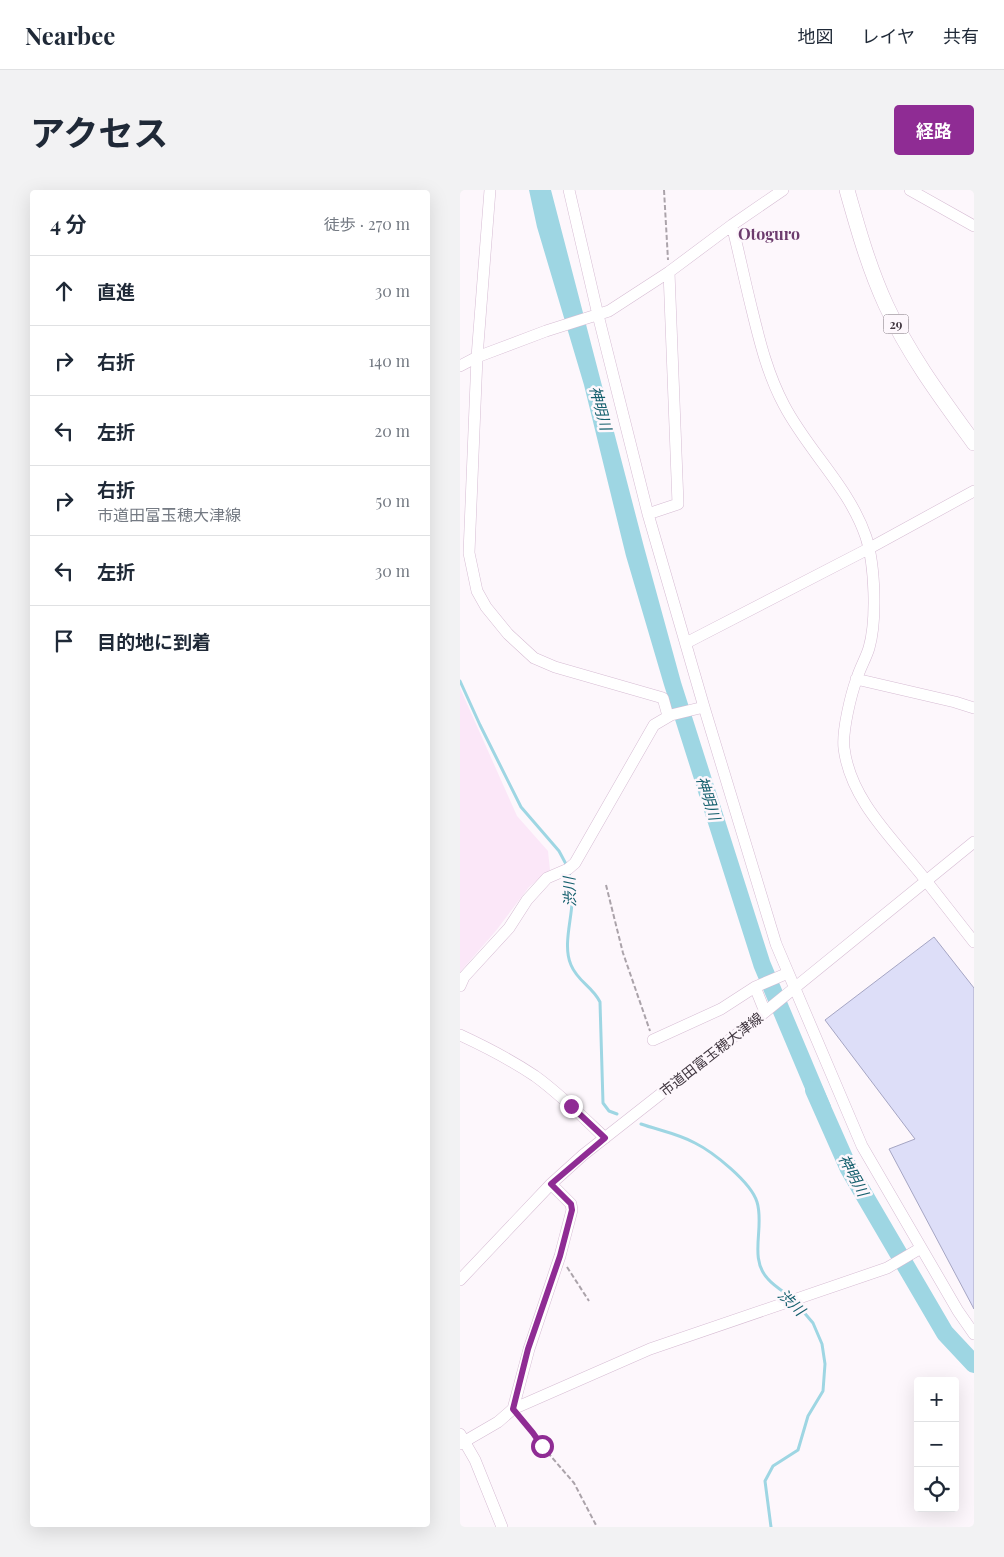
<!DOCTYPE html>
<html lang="ja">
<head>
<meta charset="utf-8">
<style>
  body { margin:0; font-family:"Playfair Display","Noto Sans JP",serif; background:#f2f2f3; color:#1f2937 }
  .controls { position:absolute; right:15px; bottom:15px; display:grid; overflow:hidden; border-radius:5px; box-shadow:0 5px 20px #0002 }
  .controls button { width:45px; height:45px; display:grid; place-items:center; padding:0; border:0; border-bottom:1px solid #e0e1e3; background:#fff; color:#1f2937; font:25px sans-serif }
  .stop { position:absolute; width:15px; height:15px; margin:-11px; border:4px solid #8f2c94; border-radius:50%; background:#fff }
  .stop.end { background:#8f2c94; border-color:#fff; box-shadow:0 1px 5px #0008 }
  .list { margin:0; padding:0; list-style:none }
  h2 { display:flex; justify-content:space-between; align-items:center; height:65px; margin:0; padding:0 20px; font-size:21px }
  h2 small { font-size:16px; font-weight:400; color:#747a83 }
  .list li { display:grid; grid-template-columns:32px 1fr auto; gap:15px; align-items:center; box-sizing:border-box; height:70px; padding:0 20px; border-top:1px solid #e0e1e3 }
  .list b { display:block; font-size:19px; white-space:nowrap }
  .list p { margin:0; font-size:16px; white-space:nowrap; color:#747a83 }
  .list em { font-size:16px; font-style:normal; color:#747a83 }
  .icon { flex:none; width:28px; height:28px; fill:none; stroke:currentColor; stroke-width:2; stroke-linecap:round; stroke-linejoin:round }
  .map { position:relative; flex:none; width:514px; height:1337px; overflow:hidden; border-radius:5px }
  header { display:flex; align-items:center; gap:30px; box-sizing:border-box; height:70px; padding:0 25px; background:#fff; border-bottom:1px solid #e0e1e3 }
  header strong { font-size:24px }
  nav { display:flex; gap:28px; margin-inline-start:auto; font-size:18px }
  .intro { display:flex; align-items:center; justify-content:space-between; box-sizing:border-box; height:120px; padding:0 30px }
  h1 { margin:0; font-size:35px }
  .button { padding:12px 22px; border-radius:5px; background:#8f2c94; color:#fff; font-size:18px; font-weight:700 }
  main { display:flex; gap:30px; padding:0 30px }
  aside { flex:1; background:#fff; border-radius:5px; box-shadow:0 5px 20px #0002 }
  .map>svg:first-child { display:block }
  .built { fill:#fbe7f8 }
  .water { fill:#9ed6e3 }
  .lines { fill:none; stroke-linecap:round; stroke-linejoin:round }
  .stream { stroke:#9ed6e3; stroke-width:3 }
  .river { stroke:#9ed6e3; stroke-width:18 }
  .building { fill:#dddef8; stroke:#a5a5c3 }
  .minor-casing { stroke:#d6bcd3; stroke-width:12 }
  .major-casing { stroke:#d6bcd3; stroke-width:16 }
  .path { stroke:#aba3aa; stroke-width:2; stroke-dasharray:5 2.5; stroke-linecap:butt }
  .minor { stroke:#fff; stroke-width:11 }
  .major { stroke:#fff; stroke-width:15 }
  .route { stroke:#8f2c94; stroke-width:6 }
  .labels { text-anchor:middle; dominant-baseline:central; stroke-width:5; stroke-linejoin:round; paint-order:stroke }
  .shield { fill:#fdf7fc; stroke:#797178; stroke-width:1 }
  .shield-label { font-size:12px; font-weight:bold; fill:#413740 }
  .street-label { font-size:14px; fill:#413740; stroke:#fdf7fc }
  .water-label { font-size:15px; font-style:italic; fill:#145f6d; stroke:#fdf7fc }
  .quarter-label { font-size:16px; font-weight:bold; fill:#6c3b6d; stroke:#fdf7fc }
</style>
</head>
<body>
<header>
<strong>Nearbee</strong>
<nav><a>地図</a><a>レイヤ</a><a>共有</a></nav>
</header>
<div class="intro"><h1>アクセス</h1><a class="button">経路</a></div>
<main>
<aside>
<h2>4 分<small>徒歩 · 270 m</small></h2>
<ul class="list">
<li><svg class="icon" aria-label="ahead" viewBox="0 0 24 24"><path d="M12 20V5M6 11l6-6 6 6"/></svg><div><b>直進</b></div><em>30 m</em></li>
<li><svg class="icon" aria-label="right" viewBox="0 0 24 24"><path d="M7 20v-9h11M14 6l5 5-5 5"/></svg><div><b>右折</b></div><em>140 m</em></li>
<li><svg class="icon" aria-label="left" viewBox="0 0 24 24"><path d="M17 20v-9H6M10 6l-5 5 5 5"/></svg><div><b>左折</b></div><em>20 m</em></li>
<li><svg class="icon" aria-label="right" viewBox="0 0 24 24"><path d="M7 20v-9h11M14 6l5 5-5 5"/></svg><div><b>右折</b><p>市道田富玉穂大津線</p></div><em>50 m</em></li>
<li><svg class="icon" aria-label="left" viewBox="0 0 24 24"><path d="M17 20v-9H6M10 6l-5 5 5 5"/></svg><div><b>左折</b></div><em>30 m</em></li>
<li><svg class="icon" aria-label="arrive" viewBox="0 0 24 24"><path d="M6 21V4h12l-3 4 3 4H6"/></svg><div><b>目的地に到着</b></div></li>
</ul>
</aside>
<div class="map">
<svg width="514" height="1337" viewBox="0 0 514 1337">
  <rect width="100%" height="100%" fill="#fdf7fc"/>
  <path class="built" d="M0,498L57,626L88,661L90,680L69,697L35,742L0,782Z"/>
  <path class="water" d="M69,0H91L184,357L221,492L310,771L371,916L356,925L294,778L204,495L166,366L124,195L77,37Z"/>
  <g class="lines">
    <path class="stream" d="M0,491L20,535L61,617L99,661L107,676
      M109,681C110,692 112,702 112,713C111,732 103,757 111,775C118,792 132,796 140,812L143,913L149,921L157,924
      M181,934C198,940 219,944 235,953C253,962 291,992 297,1012C305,1037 288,1068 308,1089C314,1096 324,1102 332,1108
      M311,1337L305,1291L313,1276L338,1260L348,1226L363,1201L365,1174L362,1154L353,1133L336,1113"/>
    <path class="river" d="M354,900L389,979L485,1143L514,1174"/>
  </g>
  <path class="building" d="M474,747L514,798V1119L429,959L455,949L365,830Z"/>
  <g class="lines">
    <defs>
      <path id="minor" d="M30,0L17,167L9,363L17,401L26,417L48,444L74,468L95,477L203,508L208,526
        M109,0L138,125L188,324L244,517L316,754L402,956L498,1121L514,1144
        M450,0L514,36
        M272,35C279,63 285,92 292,120C300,153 308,185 324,215C348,261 389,297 406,347C415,375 417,430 409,458C406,468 400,478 397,488C391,504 382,541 384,558C390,608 430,646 460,683C478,706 496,729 514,752
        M0,176L17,167L86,141L149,121L209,82L272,35L323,0
        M188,324L218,314L209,82
        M226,453L408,359L514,301
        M396,489L495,512L514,518
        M0,796L4,787L49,738L67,710L87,688L108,679L115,673L194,535L211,525L244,517
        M295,797L305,822
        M0,845C26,857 51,870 75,886C100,904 123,927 145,948
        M193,850L261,819L295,797L328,783
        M0,1090L91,994L123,965L305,822L514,652
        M53,1219L69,1159L100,1066L112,1020L111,1014L91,994
        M0,1244L15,1270L42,1337
        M0,1254L38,1232L53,1219L190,1159L427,1078L461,1058"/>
      <path id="major" d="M387,0C398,39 409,78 426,115C449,165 482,209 514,253"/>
    </defs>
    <use href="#minor" class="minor-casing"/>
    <use href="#major" class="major-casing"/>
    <path class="path" d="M204,0L208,70
      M146,695L163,763L190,841
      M107,1077L129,1111
      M60,1227L73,1243L82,1256L114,1293L137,1337"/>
    <use href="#minor" class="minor"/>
    <use href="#major" class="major"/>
  </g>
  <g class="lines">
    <path class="route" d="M82,1256L73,1243L53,1219L68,1159L100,1066L112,1020L111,1014L91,994L145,948L111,916"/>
  </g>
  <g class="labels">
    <rect class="shield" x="423.5" y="124.5" width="25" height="19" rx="4"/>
    <g class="shield-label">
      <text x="436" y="134">29</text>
    </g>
    <g class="street-label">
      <text transform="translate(251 864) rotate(-38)">市道田富玉穂大津線</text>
    </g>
    <g class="water-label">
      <text transform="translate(141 218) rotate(75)">神明川</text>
      <text transform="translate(249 608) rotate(72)">神明川</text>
      <text transform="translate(109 702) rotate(-92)">渋川</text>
      <text transform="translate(394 985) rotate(62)">神明川</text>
      <text transform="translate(332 1112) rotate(44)">渋川</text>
    </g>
    <g class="quarter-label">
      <text x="309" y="43">Otoguro</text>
    </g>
  </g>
</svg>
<div class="controls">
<button>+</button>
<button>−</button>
<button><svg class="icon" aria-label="locate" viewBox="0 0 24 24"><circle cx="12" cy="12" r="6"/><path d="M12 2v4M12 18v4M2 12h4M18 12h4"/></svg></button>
</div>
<div class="stop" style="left:82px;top:1256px"></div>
<div class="stop end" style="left:111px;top:916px"></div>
</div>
</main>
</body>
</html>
